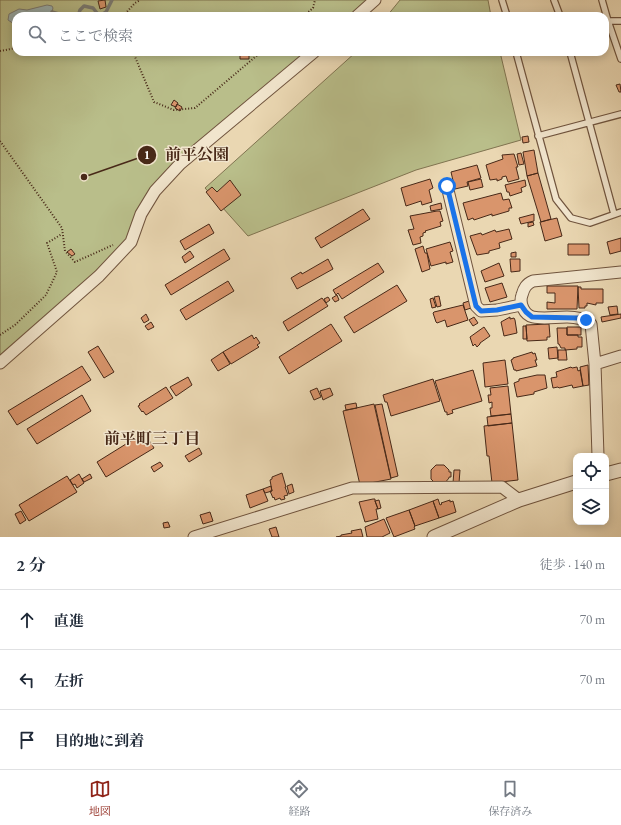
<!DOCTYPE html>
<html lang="ja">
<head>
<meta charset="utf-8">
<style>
  body { margin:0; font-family:"EB Garamond","Noto Serif JP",serif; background:#f6f6f7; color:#1f2937 }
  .controls { position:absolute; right:12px; bottom:12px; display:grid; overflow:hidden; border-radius:8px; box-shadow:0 2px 10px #0003 }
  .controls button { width:36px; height:36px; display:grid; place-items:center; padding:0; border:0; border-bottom:1px solid #e0e1e3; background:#fff; color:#1f2937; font:20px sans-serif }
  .stop { position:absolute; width:12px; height:12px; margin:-9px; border:3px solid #1a73e8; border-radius:50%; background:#fff }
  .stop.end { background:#1a73e8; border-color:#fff; box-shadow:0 1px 4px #0008 }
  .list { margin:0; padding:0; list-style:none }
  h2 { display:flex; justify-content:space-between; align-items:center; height:52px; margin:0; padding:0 16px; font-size:17px }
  h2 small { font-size:13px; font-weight:400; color:#747a83 }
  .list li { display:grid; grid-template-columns:26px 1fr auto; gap:12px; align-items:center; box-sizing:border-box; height:60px; padding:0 16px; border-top:1px solid #e0e1e3 }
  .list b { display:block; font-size:15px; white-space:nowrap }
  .list em { font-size:13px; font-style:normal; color:#747a83 }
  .icon { flex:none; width:22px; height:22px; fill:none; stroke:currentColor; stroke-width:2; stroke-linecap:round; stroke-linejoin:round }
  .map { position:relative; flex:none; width:621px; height:537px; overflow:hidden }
  .search { position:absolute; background:#fff; box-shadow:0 2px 10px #0003; left:12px; right:12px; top:12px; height:44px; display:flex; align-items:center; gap:10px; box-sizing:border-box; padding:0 14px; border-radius:12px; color:#747a83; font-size:15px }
  .sheet { height:232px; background:#fff }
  nav { display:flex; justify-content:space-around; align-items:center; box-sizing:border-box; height:56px; border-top:1px solid #e0e1e3; background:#fff; font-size:11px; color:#747a83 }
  nav a { display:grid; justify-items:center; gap:2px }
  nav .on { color:#8f2418 }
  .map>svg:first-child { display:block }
  .green { fill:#b9be8a; stroke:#807451 }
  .water { fill:#9db7b8; stroke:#7b7e78 }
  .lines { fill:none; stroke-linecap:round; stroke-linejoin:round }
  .stream { stroke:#7b7e78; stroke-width:3.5 }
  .building { fill:#d9956c; stroke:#482918 }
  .service-casing { stroke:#70543e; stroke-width:8 }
  .minor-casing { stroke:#70543e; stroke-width:13 }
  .tertiary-casing { stroke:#70543e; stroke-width:15 }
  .path { stroke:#482918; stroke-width:2; stroke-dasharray:1 2; stroke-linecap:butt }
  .service { stroke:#f1e5cd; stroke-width:5.5 }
  .minor { stroke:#f1e5cd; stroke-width:11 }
  .tertiary { stroke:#f1e5cd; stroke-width:13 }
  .route { stroke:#1a73e8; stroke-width:5 }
  .labels { text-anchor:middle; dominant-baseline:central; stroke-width:3; stroke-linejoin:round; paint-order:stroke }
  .neighbourhood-label { font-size:16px; font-weight:bold; fill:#482918; stroke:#f1e5cd }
  .leader { fill:none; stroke:#482918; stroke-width:1.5 }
  .callout-dot { fill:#482918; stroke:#f1e5cd; stroke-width:1.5 }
  .mark-label { font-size:12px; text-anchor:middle; font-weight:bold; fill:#fff }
  .callout-label { font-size:16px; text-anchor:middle; font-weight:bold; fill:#482918; stroke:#f1e5cd; stroke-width:3; stroke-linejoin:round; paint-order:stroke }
</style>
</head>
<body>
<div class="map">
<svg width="621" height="537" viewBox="0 0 621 537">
  <rect width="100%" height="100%" fill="#ead7b2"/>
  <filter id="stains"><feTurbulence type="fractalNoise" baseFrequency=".005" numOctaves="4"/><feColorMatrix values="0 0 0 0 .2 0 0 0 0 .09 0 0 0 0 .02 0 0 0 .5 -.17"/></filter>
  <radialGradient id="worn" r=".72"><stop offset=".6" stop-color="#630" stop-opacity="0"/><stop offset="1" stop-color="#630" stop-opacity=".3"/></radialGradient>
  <path class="green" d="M0,0H373L354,16H16V52H312L155,191L131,242L0,363Z
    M400,0H488L491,16H387Z
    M356,52H500L521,140L416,170L248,236L205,188Z"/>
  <path class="water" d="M47,5L52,6L53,8L52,12C47,15 44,12 39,14C31,16 24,16 16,16V24H14L8,20L9,14L19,9L27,10Z"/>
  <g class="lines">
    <path class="stream" d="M52,12L65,16
      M78,16L80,10L84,6L93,8L97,13L101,15L106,12L112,0"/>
  </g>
  <path class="building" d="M105,0L106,7L100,9L98,1Z
    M240,54H249V59H240Z
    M620,84L621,92H619L616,85Z
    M174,100L178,103L176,107L171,105Z
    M177,104L182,107L180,111L175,108Z
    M528,136L529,142L523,143L522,137Z
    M534,150L538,173L527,176L523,152Z
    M521,153L524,164L519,165L517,154Z
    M514,154L518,167H516L519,179L508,182L506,176L502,177V179L497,181V179L490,180L486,165L503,159L502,155Z
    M477,165L481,178L467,182L468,186L455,189L451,172Z
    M538,173L551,219L541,222L527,176Z
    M430,179L433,188L429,190L432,202L422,205L421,201L406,206L401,188Z
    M481,179L483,187L470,190L468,182Z
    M230,180L241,195L221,211L206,192L212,187L217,192Z
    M525,180L526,186L521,188L522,192L510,196L509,192H507L505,185Z
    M501,193L503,200L509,199L512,208H509V211L492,216V214L474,220L473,218L468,220L463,203Z
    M441,203L442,209L431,211L430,206Z
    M363,209L370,219L321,248L315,238Z
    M437,211H440L443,221L440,222L441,226L425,231L426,232L423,233V236L420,237L421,243L413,245L408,230L414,229L410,216Z
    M534,214V221L521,224L519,218Z
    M557,218L562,236L545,241L540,222Z
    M533,222L534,225L528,227V223Z
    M209,224L214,233L185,250L180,241Z
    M509,229L512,239L499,243L500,248L489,251V253L477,255L470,236L481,233L482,235L495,230L496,232Z
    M621,238V251L610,254L607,242Z
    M450,242L453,251L450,252L453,262L446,264V262L431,266L426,249Z
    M568,244H589V255H568Z
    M423,246L425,253H427L430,269L422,272L415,249Z
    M71,249L75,254L72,256L67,252Z
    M224,249L230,259L171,295L165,285Z
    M190,251L194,257L185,263L182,257Z
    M516,252V257H511V253Z
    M328,259L333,269L297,289L291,278L301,272L302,274Z
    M510,259H520V271L511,272Z
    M378,263L384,272L342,299L338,293L336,295L333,290Z
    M499,263L504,276L485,282L481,271Z
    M228,281L234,291L186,320L180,310Z
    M502,283L507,297L490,302L485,288Z
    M397,285L407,301L354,333L344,317Z
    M547,286H578L577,309H547V302L555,303V293H547Z
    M578,287H581V289H603V303H596V305L587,303V306H585V308H579Z
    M337,295L339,300L335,302L332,298Z
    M439,296L441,306L437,307L434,297Z
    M328,297L330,300L326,303L324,299Z
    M322,298L328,306L288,331L283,322Z
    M433,298L436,307L432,308L430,299Z
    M469,301L471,308L465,310L463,303Z
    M463,305L468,320L447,327L445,320L437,323L436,322L433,313L434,312Z
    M617,306L618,314L610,315L608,307Z
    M146,314L149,320L144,323L141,318Z
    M621,314V318L602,322L601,317Z
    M474,317L478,323L473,326L469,320Z
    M510,317V319L514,318L515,320L517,333L504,336L501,322Z
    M151,322L154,327L148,330L145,326Z
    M331,324L342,341L289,374L279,357Z
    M549,324L550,337H547V340L527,341L526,325Z
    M523,326H526L527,339H523Z
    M484,327L490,336L480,343V344L477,347L475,344L473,346L470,337Z
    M567,327H581V335H567Z
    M557,328H567V335H578V337H582V347H577V349L565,350V348H561L559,344H558Z
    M252,335L254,339L256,337L260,343L257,345L259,347L231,364L223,352Z
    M98,346L114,372L104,378L88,352Z
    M557,347L558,358L549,359L548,348Z
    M558,350H566L567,360H558Z
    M223,352L230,364L218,371L211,360Z
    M532,352L533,354L535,353L537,360H535L537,366L516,371V370H514L511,360L513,359V358Z
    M505,360L508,384L485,387L483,363Z
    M588,365L589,385L583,386L580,367Z
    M82,366L91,380L17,425L8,411Z
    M571,367L572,368L577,367L578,371L580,370L583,386L573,388L572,385L559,388L558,387L553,388L551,378L557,377L556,372Z
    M473,370L482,401L452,410L453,413L447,415V412H445L435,381Z
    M537,375H545L547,388L534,392V394L517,397L514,383L519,381V379Z
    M188,377L192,385L176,396L170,387Z
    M433,379L440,401L391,416L387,402H385L383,395Z
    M508,386L511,414L491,416L490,408H492V402L489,403L488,395H491L490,388Z
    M166,387L173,398L146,415L143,411L142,412L138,406L140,405L139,404Z
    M317,388L321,397L314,400L310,391Z
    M330,388L333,395L323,400L320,391Z
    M82,395L91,411L37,444L27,429Z
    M356,403L357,408L346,410L345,405Z
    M374,404L391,479L360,485L343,411Z
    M382,404L398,476L391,478L375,405Z
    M511,414L512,423L488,426L487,417Z
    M512,423L518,480L492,483L489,456H487L484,426Z
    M146,435L154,448L106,477L97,462L134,439L136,441Z
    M199,448L202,454L189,462L185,456Z
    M160,462L163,466L154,472L151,467Z
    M436,465H444L449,470V472H451V477H449V478L444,484H436L431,479V470Z
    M454,470H460L459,483H453Z
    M282,473L286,487H285L288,495L284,496L285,499L281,500L280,498L275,500L274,497L273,498L270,491H272L270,480L272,479V477Z
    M79,474L84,483L77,488L75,484L73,485L70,480Z
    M90,474L92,478L84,482L82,479Z
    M67,476L77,492L29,521L19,505Z
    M292,484L294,492L289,494L287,486Z
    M271,486L272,491L265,493L263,489Z
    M263,489L268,501L250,508L246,495Z
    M373,499H375V501L378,509H376L378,519L365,522L359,502Z
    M438,499L440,505L442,504L441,503L450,500V502L453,501L456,512L439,518L433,501Z
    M379,500L381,508L378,509L375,501Z
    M433,501L439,518L415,526L409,510Z
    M409,510L415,526L414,527L415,529L394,537L386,518Z
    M21,511L26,520L20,524L15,514Z
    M210,512L213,521L203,524L200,515Z
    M384,519L390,533L382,537H367L365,527Z
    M168,522L170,527L164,528L163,523Z
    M276,527L279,537H272L269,529Z
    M361,529L363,537H336L341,536V535L352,533L351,531Z"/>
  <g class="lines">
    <defs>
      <path id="service" d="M502,0L507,16
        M554,0L560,16
        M602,0L608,21H621
        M605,21H608L621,59
        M516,52L556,199L571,218L590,223L621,212
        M570,52L614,214
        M538,136L621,114"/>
      <path id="minor" d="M357,16L375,0
        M447,186L476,306L481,311L497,310L521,305
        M0,363L99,276L131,242L141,214L155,191L180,164L314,52
        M595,364L621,356
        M598,456L595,364L591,324C575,311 551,321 533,317C524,315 519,303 522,295C524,288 526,284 533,281L621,272
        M194,537L352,488L502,487L519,500"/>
      <path id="tertiary" d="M606,474L621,470
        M434,537L519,500L576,482"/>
    </defs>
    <use href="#service" class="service-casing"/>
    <use href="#minor" class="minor-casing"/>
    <use href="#tertiary" class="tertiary-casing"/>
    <path class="path" d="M123,16L135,3L140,0
      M304,16L313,8L315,0
      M0,51L16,48
      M133,52L154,102L174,110L195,108L261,52
      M0,141L62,228L65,251L75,262L113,245
      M0,335L15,325L46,295L57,272L47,243L62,234"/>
    <use href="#service" class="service"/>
    <use href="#minor" class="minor"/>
    <use href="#tertiary" class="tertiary"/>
  </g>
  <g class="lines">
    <path class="route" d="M447,186L476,306L481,311L497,310L521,305L526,312L532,317L578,318L586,320"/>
  </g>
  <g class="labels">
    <g class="neighbourhood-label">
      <text x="152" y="438">前平町三丁目</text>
    </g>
  </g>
  <path class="leader" d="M84 177L147 155"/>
  <g class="callout-dot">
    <circle cx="84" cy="177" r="4"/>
    <circle cx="147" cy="155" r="10"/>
  </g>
  <g class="mark-label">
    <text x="147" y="159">1</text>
  </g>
  <g class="callout-label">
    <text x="197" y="160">前平公園</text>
  </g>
  <rect width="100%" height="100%" filter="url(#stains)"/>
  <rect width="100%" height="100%" fill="url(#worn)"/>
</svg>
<div class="controls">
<button><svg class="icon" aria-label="locate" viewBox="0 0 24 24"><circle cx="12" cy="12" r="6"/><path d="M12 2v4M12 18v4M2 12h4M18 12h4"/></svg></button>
<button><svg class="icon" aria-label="layers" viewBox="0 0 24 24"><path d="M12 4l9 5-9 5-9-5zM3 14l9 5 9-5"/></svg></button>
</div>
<div class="stop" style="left:447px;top:186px"></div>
<div class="stop end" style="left:586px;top:320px"></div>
<div class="search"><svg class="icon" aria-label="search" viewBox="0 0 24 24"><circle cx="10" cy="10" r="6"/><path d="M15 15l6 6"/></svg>ここで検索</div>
</div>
<section class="sheet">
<h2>2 分<small>徒歩 · 140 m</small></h2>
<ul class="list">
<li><svg class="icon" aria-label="ahead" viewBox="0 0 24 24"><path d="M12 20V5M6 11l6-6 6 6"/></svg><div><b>直進</b></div><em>70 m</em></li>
<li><svg class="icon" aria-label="left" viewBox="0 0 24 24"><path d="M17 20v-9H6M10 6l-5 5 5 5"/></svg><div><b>左折</b></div><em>70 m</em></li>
<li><svg class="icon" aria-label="arrive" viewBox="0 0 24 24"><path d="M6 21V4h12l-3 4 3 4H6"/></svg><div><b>目的地に到着</b></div></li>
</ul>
</section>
<nav>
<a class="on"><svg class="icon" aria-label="map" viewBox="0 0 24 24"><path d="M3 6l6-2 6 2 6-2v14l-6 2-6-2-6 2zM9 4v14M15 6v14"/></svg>地図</a>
<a><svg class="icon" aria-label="directions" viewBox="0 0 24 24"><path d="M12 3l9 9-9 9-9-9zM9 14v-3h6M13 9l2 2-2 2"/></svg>経路</a>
<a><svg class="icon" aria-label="saved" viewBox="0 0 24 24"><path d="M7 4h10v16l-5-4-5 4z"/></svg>保存済み</a>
</nav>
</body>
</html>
